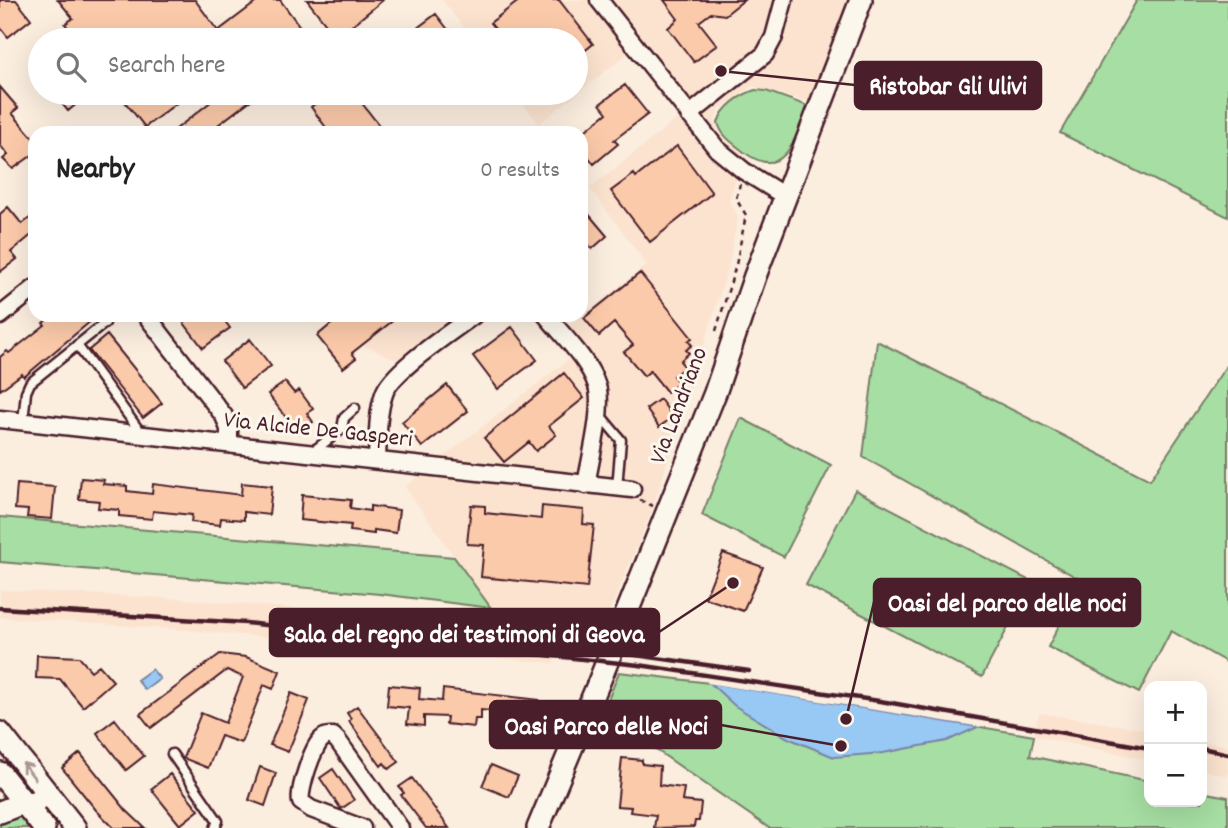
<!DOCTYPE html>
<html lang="en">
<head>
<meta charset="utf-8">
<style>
  body { margin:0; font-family:Dekko,sans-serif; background:#f6f6f6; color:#222 }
  .controls { position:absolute; right:21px; bottom:21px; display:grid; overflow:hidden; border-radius:14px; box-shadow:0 7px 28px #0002 }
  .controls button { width:63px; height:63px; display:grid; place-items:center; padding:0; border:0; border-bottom:2px solid #e0e0e0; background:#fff; color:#222; font:35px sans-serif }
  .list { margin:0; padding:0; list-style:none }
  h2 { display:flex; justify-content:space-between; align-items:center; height:91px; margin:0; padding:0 28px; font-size:30px }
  h2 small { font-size:23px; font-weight:400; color:#767676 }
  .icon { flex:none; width:38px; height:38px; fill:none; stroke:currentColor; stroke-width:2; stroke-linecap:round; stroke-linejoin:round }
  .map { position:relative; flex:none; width:1228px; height:828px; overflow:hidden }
  .search { position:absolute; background:#fff; box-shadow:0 7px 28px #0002; left:28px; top:28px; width:560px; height:77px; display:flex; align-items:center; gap:18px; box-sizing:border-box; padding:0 24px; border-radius:38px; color:#767676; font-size:26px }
  .panel { position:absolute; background:#fff; box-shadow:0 7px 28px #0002; left:28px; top:126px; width:560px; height:196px; border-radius:21px }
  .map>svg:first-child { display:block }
  .built { fill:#fbe3cf }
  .green { fill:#a6dea3; stroke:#787e67; stroke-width:2 }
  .water { fill:#98c8f4; stroke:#7984a4; stroke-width:2 }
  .pier { fill:#fbeedf }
  .building { fill:#fbcaaa; stroke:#4a1f2b; stroke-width:2 }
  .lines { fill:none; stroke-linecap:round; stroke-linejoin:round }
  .lane-casing { stroke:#4a1f2b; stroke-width:13 }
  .street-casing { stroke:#4a1f2b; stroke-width:21 }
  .secondary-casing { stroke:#4a1f2b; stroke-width:26 }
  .path { stroke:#4a1f2b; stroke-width:2.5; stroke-dasharray:5 5; stroke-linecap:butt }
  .lane { stroke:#fbf7ec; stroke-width:8 }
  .street { stroke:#fbf7ec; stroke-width:16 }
  .secondary { stroke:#fbf7ec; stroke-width:21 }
  .rail { stroke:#4a1f2b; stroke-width:4.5 }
  .oneway { stroke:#ab9695 }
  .labels { text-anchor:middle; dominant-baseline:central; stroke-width:6; stroke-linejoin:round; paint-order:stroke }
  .street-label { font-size:24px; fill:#4a1f2b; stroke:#fbf7ec }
  .leader { fill:none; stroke:#4a1f2b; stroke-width:2.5 }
  .callout-dot { fill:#4a1f2b; stroke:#fbf7ec; stroke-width:2.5 }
  .callout { fill:#4a1f2b; stroke:#4a1f2b; stroke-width:2.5 }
  .callout-label { font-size:26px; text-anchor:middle; font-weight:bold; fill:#fff }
</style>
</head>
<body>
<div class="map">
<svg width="1228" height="828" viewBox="0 0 1228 828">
  <rect width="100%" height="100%" fill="#fbeedf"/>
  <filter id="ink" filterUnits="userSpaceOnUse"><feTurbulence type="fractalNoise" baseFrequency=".0143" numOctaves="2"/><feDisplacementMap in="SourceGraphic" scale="14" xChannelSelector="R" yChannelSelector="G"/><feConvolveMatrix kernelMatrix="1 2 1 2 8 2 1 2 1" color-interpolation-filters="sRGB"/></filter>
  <g filter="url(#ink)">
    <path class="built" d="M442,0H851L809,102L752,86L720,109L715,119L718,130L727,141L744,153L729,202L738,217L728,268L653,508L606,620L491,608L405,487L579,351L564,330L647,265L590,188L682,115L631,51L539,124L514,93H576V40H474Z
      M341,315H466L404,363L365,346Z
      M0,590L185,599L387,617L511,631L556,639L553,663L185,630L0,617Z
      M1039,713L1149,730V760L1034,736Z
      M1202,741L1228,746V776L1202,770Z"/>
    <path class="green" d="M1137,0H1228V217L1060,133Z
      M755,90L766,91L808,106C796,136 785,183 744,152C733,143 722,137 718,123C722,107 740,95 755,90Z
      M877,341L1150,480L1228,363V663L1171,631L1139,693L1048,647L1080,584L1136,611L863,457Z
      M741,418L831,465L784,557L702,515Z
      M855,490L1032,582L982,677L806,585Z
      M0,517L454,557L491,608L380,594L0,562Z
      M619,672L751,688L1034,736L1030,756L1149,781V802H1202V792L1228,797V828H769L603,713Z
      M17,813L30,828H0V821Z"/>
    <path class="water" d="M152,669L160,679L145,690L137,680Z
      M710,683L978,727L947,741L883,753L834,757L788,738L735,706Z"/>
    <path class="pier" d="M708,680L895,709L979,723L981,727L707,683Z"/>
    <path class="building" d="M0,0H16L31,19L8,37L0,27Z
      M58,0H195L218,31L259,0H280L310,40H78L65,24L73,18Z
      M307,0H383L337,38Z
      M520,0H559L593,44L576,58V40H504L490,23Z
      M664,0H744L725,15L711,13L699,22L717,45L694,62L668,28L678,19Z
      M436,14L456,40H425L416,29Z
      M625,85L648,114L614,140L618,144L594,164L581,148V134L607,113L600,104Z
      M0,87L18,108L12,113L35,140V153L13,169L3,159L8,155L0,145Z
      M53,93H90L68,111Z
      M118,93H190L145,127Z
      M222,93H260L218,125L225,133H171Z
      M328,93H354L385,133H330L311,107Z
      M677,146L712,193L650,242L611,191L634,174L636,177Z
      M581,205L607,236L592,249L581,236Z
      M8,207L22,224L35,214V232L11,252L17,259L0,272V214Z
      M640,273L692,338L688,341L692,345L686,350L689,353L680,361L685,367L673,376L679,383L667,392L650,371L644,376L624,352L633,345L614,323L599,336L584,318Z
      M53,315H98L24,377L22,374L0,390V357L7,351L9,353L45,325L43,323Z
      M178,315H220L230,328L203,348Z
      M332,315H400L352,353L356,358L343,368L317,336L336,320Z
      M512,327L537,360L498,389L473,356Z
      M107,335L162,403L143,418L89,350Z
      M250,339L271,366L242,388L222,361Z
      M564,373L584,398L549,426L556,435L536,451L529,442L504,462L484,438Z
      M285,382L294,393L299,390L313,409L307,413L313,422L298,433L268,394Z
      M447,385L468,411L422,447L402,422Z
      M660,399L673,417L659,427L646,409Z
      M81,478L104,480L103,484L127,486V491L152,494L153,484L241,495L242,483L272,486L269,515L244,512V520L221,518L220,525L191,522L192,515L153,511L152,519L119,516V510L98,508L99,501L79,499Z
      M17,484L55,487L52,519L27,517L28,510L15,509Z
      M302,495L351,500L350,508L370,511V506L399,510L396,533L374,530V534L350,531L351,525L300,520Z
      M471,505L485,506V513L541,519L542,506L584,510L583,524L594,525L587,588L481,577L484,545L467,544Z
      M723,553L763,567L743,611L705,598Z
      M220,654L246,657L280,671L273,689L264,685L241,743L221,736L208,768L183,758L201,713L225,723L243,677L227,670L151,728L140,714Z
      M37,655L79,657L91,671L99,665L113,681L83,707L60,679L36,678Z
      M389,685L420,688L419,699L442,701L443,689L539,700L537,721L502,720V712L481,710V719H475L474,727L446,724L447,717L424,716V726L407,724L409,708L387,706Z
      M291,693L309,700L288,752L270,745Z
      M357,706L399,762L389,769L384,763L381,766L349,721L351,719L347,713Z
      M115,719L144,756L126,770L97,733Z
      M80,753L126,810L145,828H114L96,810L62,768Z
      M622,758L642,760V764L660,766L659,785L684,788L682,801L701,803L699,821H695L694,827L654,828L656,815L630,812L631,807L617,806Z
      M491,765L518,776L509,797L482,786Z
      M260,767L276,773L265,806L249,800Z
      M333,769L354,800L341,809L320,778Z
      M170,774L199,810L180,825L151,789Z
      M412,778L449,828H426L401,795L404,793L399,787Z"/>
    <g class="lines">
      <defs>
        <path id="lane" d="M77,345L141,433
          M600,415L621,440L617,488
          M23,422L26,392L30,383L105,323
          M311,453L342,429L344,418L355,408
          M172,754L218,821L215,828"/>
        <path id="street" d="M599,0L717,149L744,171L786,197
          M689,115L765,54L774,37L784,0
          M146,315L224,416L229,429V444
          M546,315C563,336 589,360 597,386C604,408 590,460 586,485
          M0,316L35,288
          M0,419L632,489
          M377,460C378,439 377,414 384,394C391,371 453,331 474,315
          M362,828L311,809L301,802C298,791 313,746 322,739C326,735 328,736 333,736L338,741L400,828"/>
        <path id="secondary" d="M0,733L75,828
          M0,773L44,828
          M0,812L23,803L36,802
          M538,828L599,682L715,393L755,276L861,0"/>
      </defs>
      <use href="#lane" class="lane-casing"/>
      <use href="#street" class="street-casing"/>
      <use href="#secondary" class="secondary-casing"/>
      <path class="path" d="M716,331L736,265L746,215L736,199L740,184
        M640,500L653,506"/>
      <use href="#lane" class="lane"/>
      <use href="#street" class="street"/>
      <use href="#secondary" class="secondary"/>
      <path class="rail" d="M0,608L246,623L639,665L886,702L1149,748
        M600,650L749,671
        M1202,748L1228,754"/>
    </g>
    <defs><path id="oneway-shaft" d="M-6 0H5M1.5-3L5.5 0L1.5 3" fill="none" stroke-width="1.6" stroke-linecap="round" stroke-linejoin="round" transform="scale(1.75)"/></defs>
    <use class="oneway" href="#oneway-shaft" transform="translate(29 771) rotate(-127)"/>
  </g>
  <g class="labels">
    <g class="street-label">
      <text transform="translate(680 406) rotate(-69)">Via Landriano</text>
      <text transform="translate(318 431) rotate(6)">Via Alcide De Gasperi</text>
    </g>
  </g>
  <path class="leader" d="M721 71L855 85M846 719L874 602M733 583L659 632M841 746L721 725"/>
  <g class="callout-dot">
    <circle cx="721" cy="71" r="7"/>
    <circle cx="846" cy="719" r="7"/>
    <circle cx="733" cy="583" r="7"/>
    <circle cx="841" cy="746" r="7"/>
  </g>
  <g class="callout">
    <rect x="855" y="62" width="186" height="47" rx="7"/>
    <rect x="874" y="579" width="266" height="47" rx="7"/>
    <rect x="270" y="609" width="389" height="47" rx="7"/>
    <rect x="490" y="701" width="231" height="47" rx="7"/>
  </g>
  <g class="callout-label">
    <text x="948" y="94">Ristobar Gli Ulivi</text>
    <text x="1007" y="611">Oasi del parco delle noci</text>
    <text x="464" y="642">Sala del regno dei testimoni di Geova</text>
    <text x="606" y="734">Oasi Parco delle Noci</text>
  </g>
</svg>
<div class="controls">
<button>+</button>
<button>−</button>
</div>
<div class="search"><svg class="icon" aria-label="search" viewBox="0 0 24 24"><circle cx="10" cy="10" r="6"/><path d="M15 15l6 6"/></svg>Search here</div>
<section class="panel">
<h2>Nearby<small>0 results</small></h2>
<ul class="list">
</ul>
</section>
</div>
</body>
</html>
